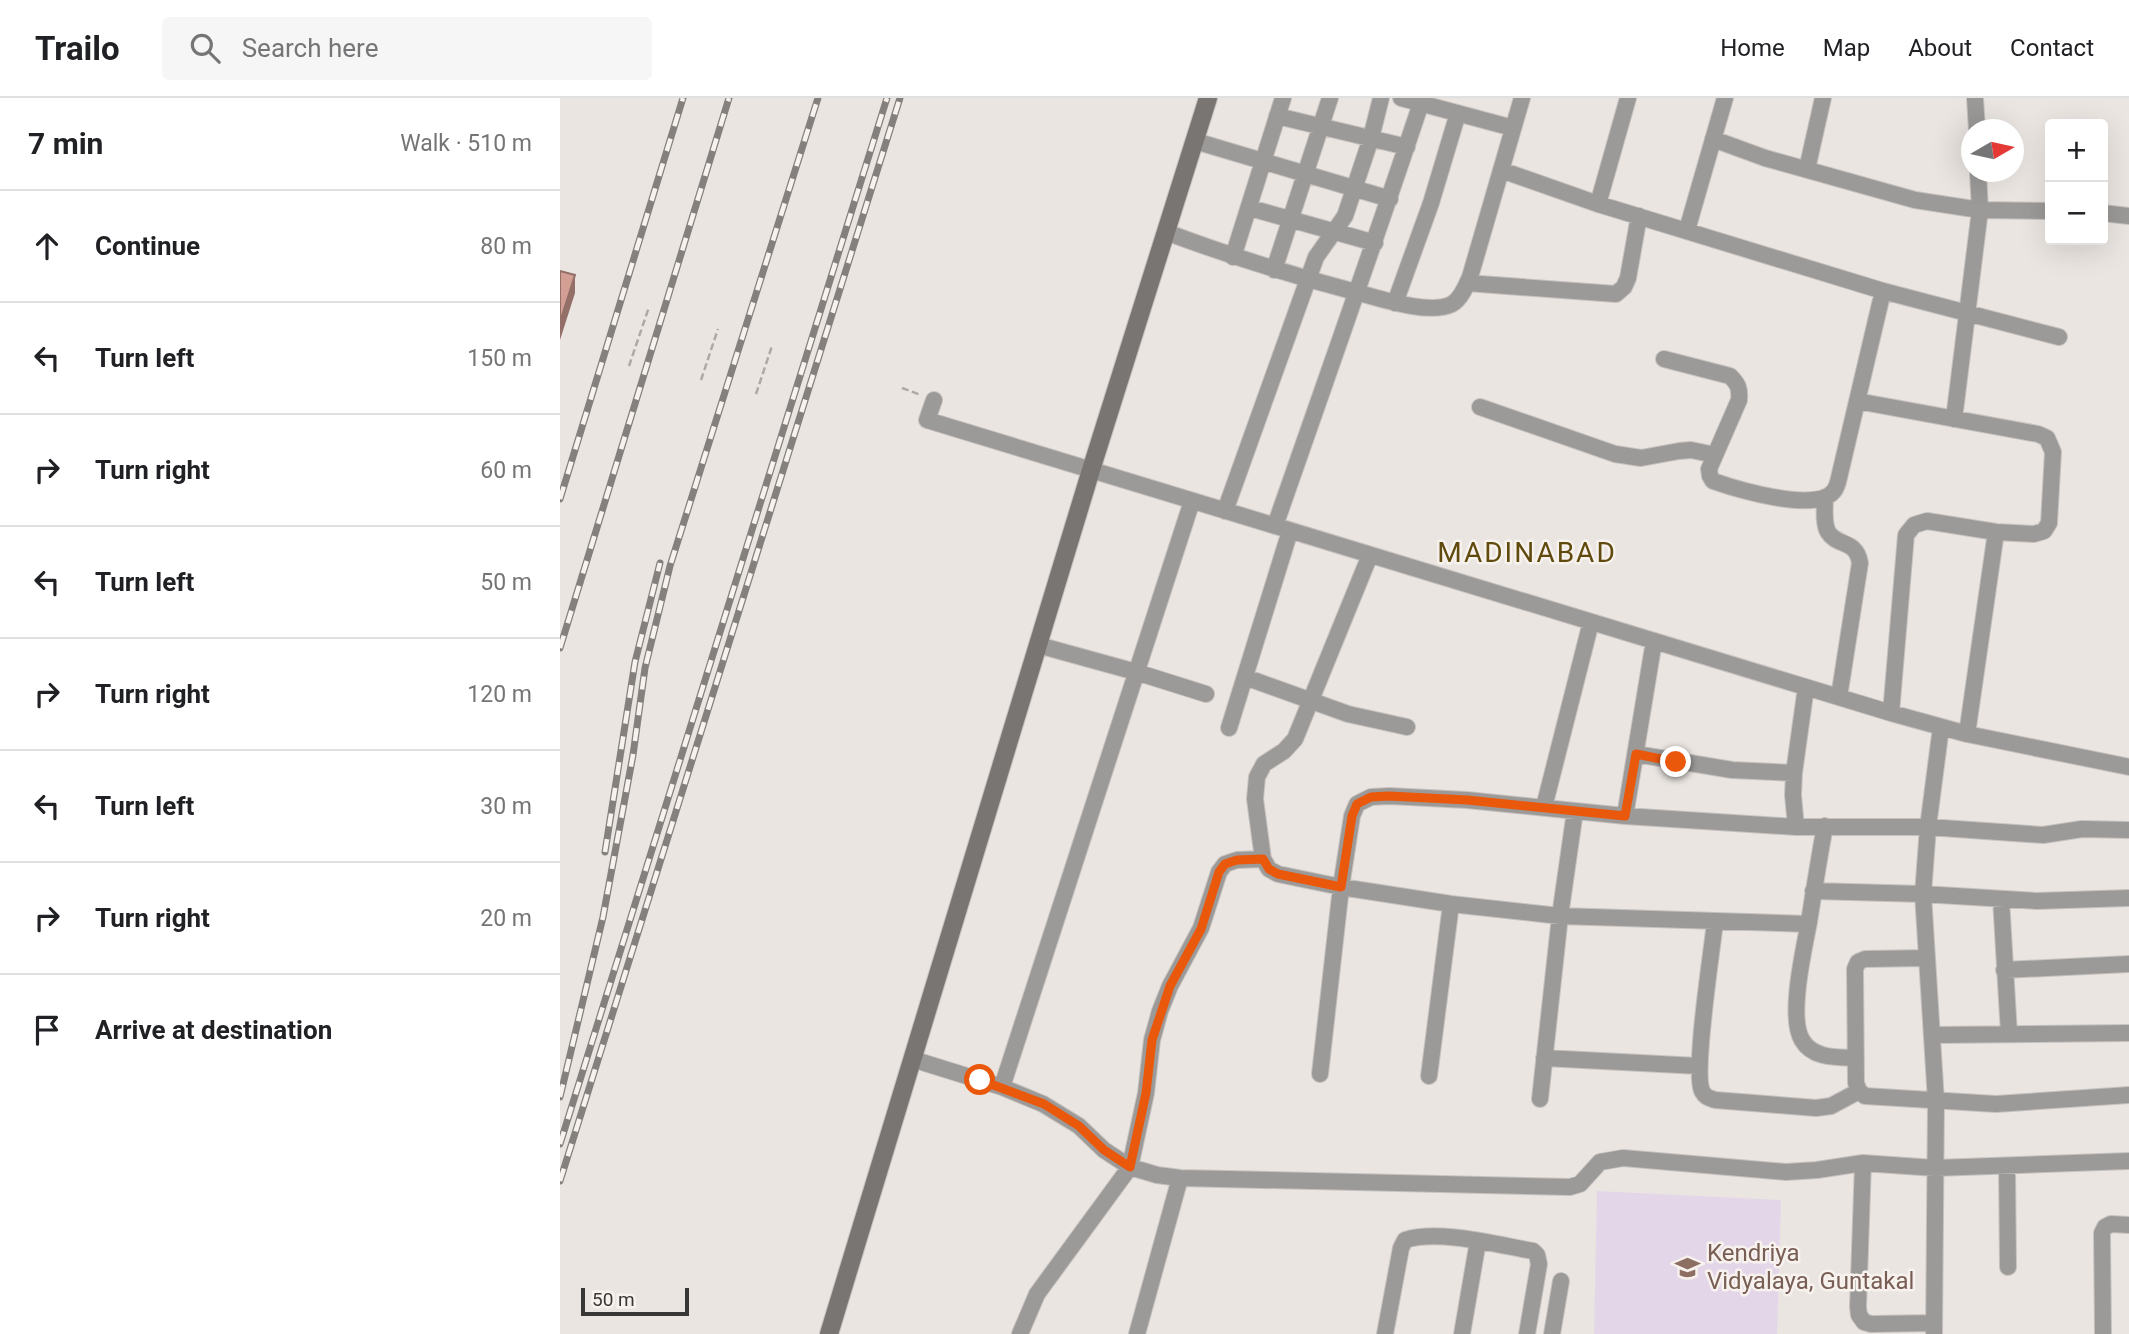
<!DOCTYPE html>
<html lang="en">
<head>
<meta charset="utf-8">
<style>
  body { margin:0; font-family:Roboto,sans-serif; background:#f6f6f6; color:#202124 }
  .controls { position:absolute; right:21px; top:21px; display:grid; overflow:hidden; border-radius:7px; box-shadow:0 7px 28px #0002 }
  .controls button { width:63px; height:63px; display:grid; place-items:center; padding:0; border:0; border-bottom:2px solid #e0e0e0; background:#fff; color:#202124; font:35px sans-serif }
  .compass { position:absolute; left:1401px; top:21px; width:63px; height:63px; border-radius:50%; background:#fff; box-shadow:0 7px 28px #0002; rotate:81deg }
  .scale { position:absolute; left:21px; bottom:18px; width:108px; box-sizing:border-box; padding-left:7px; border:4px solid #393736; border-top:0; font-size:19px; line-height:24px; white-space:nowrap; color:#393736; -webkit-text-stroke:5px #f7f2ee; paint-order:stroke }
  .stop { position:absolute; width:21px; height:21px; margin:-16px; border:5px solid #ea580c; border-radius:50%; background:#fff }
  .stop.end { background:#ea580c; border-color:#fff; box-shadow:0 2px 7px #0008 }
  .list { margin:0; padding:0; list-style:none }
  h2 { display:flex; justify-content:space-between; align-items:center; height:91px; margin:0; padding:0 28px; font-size:30px }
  h2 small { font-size:23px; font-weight:400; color:#757577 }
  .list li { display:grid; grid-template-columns:46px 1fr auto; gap:21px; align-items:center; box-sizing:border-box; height:112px; padding:0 28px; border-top:2px solid #e0e0e0 }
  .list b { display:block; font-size:26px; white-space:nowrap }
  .list em { font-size:23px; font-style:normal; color:#757577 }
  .icon { flex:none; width:38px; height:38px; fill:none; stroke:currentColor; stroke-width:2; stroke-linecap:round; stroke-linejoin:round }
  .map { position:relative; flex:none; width:1569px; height:1236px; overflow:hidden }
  header { display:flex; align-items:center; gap:42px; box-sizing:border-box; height:98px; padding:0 35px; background:#fff; border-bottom:2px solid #e0e0e0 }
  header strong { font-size:33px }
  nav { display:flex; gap:38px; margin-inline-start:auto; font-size:24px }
  .search { width:490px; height:63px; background:#f6f6f6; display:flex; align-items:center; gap:18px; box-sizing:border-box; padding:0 24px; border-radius:7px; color:#757577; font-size:26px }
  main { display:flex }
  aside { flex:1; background:#fff }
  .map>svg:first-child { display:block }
  .education { fill:#e4d6e9 }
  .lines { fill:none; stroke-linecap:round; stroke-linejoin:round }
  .street-casing { stroke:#c7c2bf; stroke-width:18 }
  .secondary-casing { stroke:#c7c2bf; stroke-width:20 }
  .path { stroke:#ada9a6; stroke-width:2.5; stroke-dasharray:7 3.5; stroke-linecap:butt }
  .street { stroke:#9b9a98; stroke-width:16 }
  .secondary { stroke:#787572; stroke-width:18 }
  .rail-casing { stroke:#83807e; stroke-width:7 }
  .rail { stroke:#f7f2ee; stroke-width:4.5; stroke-dasharray:13; stroke-linecap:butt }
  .shaded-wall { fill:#946f68 }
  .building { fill:#d39f95; stroke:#946f68; stroke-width:2 }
  .route { stroke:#ea580c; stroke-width:9 }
  .labels { text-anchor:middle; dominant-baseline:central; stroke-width:5; stroke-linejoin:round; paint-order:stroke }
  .education-label { font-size:24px; fill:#785e54; stroke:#f7f2ee; text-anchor:start }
  .quarter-label { font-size:28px; letter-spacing:2px; fill:#614a0d; stroke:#f7f2ee }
</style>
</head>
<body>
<header>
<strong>Trailo</strong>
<div class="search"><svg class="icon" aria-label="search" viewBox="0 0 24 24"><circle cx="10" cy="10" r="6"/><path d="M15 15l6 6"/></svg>Search here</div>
<nav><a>Home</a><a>Map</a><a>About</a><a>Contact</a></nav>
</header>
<main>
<aside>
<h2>7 min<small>Walk · 510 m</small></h2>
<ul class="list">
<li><svg class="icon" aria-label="ahead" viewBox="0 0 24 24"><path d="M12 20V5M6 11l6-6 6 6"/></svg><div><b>Continue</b></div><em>80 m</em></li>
<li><svg class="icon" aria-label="left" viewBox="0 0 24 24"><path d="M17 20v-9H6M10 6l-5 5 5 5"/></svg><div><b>Turn left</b></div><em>150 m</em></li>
<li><svg class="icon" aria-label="right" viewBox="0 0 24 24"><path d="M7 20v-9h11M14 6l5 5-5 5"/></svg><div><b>Turn right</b></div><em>60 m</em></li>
<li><svg class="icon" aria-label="left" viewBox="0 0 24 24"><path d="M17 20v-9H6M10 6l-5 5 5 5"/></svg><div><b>Turn left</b></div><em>50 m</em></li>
<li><svg class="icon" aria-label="right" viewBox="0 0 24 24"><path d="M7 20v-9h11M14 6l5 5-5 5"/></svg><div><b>Turn right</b></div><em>120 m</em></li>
<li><svg class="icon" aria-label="left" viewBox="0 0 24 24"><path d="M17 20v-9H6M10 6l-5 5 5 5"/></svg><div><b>Turn left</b></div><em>30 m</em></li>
<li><svg class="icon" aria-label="right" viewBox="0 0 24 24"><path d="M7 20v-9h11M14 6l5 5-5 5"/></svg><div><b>Turn right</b></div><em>20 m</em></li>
<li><svg class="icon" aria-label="arrive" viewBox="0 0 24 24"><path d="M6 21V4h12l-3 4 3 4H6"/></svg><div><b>Arrive at destination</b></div></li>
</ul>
</aside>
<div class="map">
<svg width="1569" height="1236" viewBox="0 0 1569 1236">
  <rect width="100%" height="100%" fill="#eae5e1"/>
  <path class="education" d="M1037,1093L1221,1102L1217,1236H1034Z"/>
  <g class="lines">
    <defs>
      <path id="street" d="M841,0L953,30
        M1415,0L1417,32
        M717,18L847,49
        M1153,41L1205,60L1355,102L1420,112L1394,321
        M635,43L830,101
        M1247,71L1263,0
        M941,72L1038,106L1323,193L1499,239
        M1418,74L1420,112L1490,113
        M1038,106L1068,0
        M690,110L815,145
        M1543,115L1569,118
        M1127,132L1165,0
        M606,134C667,157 728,176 792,193C816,199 869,218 892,206C901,201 906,188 910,179L962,0
        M673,159L723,0
        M714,172L770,0
        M907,185L1056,196L1064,189L1068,180L1079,118
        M835,205L871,105L898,15
        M1104,261L1170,278C1178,286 1180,290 1179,302L1149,371L1150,378L1153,383C1176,391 1255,415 1273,394C1276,391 1277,387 1278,384L1323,193
        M374,302L367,322L1331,615L1407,636L1569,669
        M1297,303L1478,336L1487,340L1493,354L1489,425L1484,433L1474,436L1436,434L1367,423L1354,427L1346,437L1331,615
        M920,309L1055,356L1081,360L1119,353L1131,352L1155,357
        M1265,399C1265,409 1263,425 1268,434C1277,449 1296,441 1300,465L1279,599
        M665,413L756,159L785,118L811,40L821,0
        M715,428C764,287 814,147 861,5
        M810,457L735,641L724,653L704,666L697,679L695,701L703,761L709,771L718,776L781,789L891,806L1000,818L1248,826
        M478,547L576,574L646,596
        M685,579L788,616L847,629
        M669,630L730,433
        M1407,636L1436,434
        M1076,656L1172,672L1234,675
        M984,709L1031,524
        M1065,718L1094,543
        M1265,728C1259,760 1254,792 1249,824C1244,851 1228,919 1242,942C1253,961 1277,959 1296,960
        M1236,729L1233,697L1234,675L1246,589
        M1253,793L1363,796L1477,803L1569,800
        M1441,801L1449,936
        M1155,824C1152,853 1133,973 1142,993C1145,999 1149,1000 1155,1002L1256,1010L1271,1008L1299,993
        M1366,860L1305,861L1298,864L1295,871L1296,985L1299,993L1305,998L1436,1006L1569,997
        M1444,872L1569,866
        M1372,937L1569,935
        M984,960L1139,968
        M352,961L442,989L483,1006L519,1028L544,1052L570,1069L597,1077L620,1080L1010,1089L1020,1086L1040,1064L1063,1060L1226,1074L1257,1072L1303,1065L1375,1070L1569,1063
        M760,976L781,789L792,718L797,706L811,699L829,698L907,702L1065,718L1236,729H1368L1483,737L1522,731L1569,732
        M869,978L891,806
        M442,989L632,403
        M980,1001L1000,818L1015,713
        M1303,1065L1298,1209L1299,1217L1304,1224L1311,1226L1374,1225
        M1447,1068L1448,1169
        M460,1236L477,1196L570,1069L586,995L592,942L600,913L610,888L641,830L659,774L665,766L677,762L703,761
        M577,1236L620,1080
        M825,1236L841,1150L845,1142C879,1131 938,1147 973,1153L977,1157L979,1166L967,1236
        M902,1236L918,1143
        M992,1236L1001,1183
        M1374,1236L1376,1003L1363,796L1368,729L1381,629
        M1543,1236L1542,1135L1545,1129L1551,1126L1569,1127"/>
      <path id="secondary" d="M269,1236L531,372L648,0"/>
    </defs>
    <use href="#street" class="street-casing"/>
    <use href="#secondary" class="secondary-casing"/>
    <path class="path" d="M69,268L89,209
      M141,282L158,231
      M342,290L361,297
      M196,296L212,248"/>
    <use href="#street" class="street"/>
    <use href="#secondary" class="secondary"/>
    <defs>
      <path id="rail" d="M0,401L123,0
        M0,550L169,0
        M45,754L75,564L100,465
        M0,999L43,819L73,657L85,570L110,468L258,0
        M0,1046L327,0
        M0,1083L340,0"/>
    </defs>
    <use href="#rail" class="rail-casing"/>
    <use href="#rail" class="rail"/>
  </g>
  <path class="shaded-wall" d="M15,177V195L0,242V224Z"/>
  <path class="building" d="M0,173L15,177L0,224Z"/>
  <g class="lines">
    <path class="route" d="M420,982L484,1006L519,1028L544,1052L570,1069L586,995L592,942L610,888L641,831L659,774L665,766L677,762L703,761L709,771L718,776L781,789L792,718L797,706L811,699L829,698L907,702L1065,718L1076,656L1116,664"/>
  </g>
  <defs>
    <symbol id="school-bare" viewBox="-9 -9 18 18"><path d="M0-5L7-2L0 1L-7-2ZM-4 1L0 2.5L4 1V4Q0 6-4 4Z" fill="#8d6e63" stroke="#f7f2ee" stroke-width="2.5" paint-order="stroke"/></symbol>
  </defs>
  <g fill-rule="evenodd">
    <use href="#school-bare" x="1110" y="1152" width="35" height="35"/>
  </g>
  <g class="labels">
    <g class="education-label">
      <text x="1147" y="1155">Kendriya<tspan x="1147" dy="28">Vidyalaya, Guntakal</tspan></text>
    </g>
    <g class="quarter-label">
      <text x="967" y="454">MADINABAD</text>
    </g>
  </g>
</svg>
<div class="controls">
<button>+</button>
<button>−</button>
</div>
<svg class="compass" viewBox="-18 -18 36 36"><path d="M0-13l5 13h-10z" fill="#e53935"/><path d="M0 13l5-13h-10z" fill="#757577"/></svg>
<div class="scale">50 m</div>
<div class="stop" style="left:420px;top:982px"></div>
<div class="stop end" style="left:1116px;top:664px"></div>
</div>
</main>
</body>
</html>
